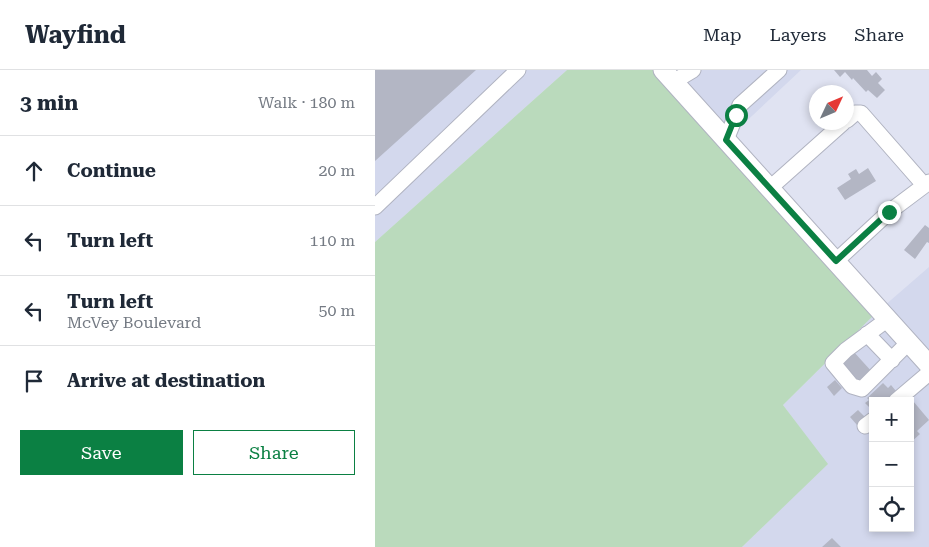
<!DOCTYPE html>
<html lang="en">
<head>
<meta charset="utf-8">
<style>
  body { margin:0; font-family:"Roboto Serif",serif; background:#f2f2f3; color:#1f2937 }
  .controls { position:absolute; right:15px; bottom:15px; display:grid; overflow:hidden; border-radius:0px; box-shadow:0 2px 8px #0003 }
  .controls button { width:45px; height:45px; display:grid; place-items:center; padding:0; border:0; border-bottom:1px solid #e0e1e3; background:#fff; color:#1f2937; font:25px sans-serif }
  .compass { position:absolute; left:434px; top:15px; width:45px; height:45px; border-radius:50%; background:#fff; box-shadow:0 2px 8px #0003; rotate:46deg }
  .stop { position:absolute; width:15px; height:15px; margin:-11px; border:4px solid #0b8043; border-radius:50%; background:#fff }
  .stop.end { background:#0b8043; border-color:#fff; box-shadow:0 1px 5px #0008 }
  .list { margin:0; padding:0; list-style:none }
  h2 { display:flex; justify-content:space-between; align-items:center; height:65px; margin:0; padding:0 20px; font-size:21px }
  h2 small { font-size:16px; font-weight:400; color:#747a83 }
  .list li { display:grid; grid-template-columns:32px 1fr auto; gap:15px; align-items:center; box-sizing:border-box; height:70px; padding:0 20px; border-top:1px solid #e0e1e3 }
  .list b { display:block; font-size:19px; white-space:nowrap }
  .list p { margin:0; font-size:16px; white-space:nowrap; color:#747a83 }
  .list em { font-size:16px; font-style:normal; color:#747a83 }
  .actions { display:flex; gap:10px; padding:15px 20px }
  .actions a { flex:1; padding:11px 0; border:1px solid #0b8043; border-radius:0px; text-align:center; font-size:18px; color:#0b8043 }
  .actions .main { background:#0b8043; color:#fff }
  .icon { flex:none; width:28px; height:28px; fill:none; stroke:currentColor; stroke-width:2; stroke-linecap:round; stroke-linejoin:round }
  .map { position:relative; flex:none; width:554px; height:477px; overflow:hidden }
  header { display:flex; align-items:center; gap:30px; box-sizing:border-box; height:70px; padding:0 25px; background:#fff; border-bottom:1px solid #e0e1e3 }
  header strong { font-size:24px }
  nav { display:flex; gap:28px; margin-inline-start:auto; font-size:18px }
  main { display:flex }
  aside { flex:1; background:#fff }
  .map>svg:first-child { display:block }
  .built { fill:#d3d8ed; fill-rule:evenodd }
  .green { fill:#badabc }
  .building { fill:#b3b6c4 }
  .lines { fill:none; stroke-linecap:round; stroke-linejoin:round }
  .minor-casing { stroke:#b0b3c1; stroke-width:17 }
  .major-casing { stroke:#b0b3c1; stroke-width:21 }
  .minor { stroke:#fff; stroke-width:15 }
  .major { stroke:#fff; stroke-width:19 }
  .route { stroke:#0b8043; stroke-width:6 }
</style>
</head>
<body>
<header>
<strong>Wayfind</strong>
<nav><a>Map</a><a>Layers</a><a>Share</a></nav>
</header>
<main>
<aside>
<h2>3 min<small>Walk · 180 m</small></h2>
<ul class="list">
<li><svg class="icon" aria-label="ahead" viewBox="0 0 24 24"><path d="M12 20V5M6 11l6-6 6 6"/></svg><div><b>Continue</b></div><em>20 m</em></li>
<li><svg class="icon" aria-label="left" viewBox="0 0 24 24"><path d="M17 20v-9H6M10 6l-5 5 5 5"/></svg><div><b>Turn left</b></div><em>110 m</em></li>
<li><svg class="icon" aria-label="left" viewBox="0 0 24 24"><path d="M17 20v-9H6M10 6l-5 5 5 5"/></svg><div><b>Turn left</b><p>McVey Boulevard</p></div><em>50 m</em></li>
<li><svg class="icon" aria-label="arrive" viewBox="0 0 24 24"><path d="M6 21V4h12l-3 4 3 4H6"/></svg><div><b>Arrive at destination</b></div></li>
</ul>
<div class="actions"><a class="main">Save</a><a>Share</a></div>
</aside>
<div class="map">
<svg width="554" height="477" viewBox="0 0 554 477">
  <rect width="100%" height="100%" fill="#e0e3f2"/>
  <path class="built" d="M0,0H192L0,172Z
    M309,0H426L347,74L297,10Z
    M554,197V477H367L452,394L408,335L501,243ZM498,331H535V458H498Z"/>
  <path class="green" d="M192,0H281L501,243L408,335L453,394L367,477H0V172Z"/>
  <path class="building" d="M0,0H101L0,91Z
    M459,0H492L497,6L501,2L507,9L503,13L510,20L502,28L493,20L491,22L478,8L477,10L470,2L465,7Z
    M493,98L501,111L470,130L462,118L476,109L473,104L481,99L484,104Z
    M550,155L554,158V173L552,172L540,189L529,180Z
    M478,281L498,303L486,314L466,292Z
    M460,310L467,318L459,326L452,317Z
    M508,313L513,318L516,315L521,321L511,331H498V341L490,333L494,330L492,328Z
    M538,331L554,350L542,361L545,364L535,373V333Z
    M483,340L490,347L482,355L475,347Z
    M457,468L466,477H447Z"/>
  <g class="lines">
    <defs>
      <path id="minor" d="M298,12L318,0
        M472,50L480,43H486L549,115
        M351,70L365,35L404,0
        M395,118L469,52
        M0,137L143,0
        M461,191L514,142L554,112
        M513,249L471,280L458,293L477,316L487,319L534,272
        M492,264L517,290
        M521,331L554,303
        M490,356L498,350"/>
      <path id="major" d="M288,0L554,295"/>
    </defs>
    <use href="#minor" class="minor-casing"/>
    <use href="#major" class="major-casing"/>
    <use href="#minor" class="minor"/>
    <use href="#major" class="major"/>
  </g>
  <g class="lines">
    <path class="route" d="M361,45L351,70L461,191L514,142"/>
  </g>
</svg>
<div class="controls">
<button>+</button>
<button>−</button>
<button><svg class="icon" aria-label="locate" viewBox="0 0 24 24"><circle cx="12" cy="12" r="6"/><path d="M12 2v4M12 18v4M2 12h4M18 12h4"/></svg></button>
</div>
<svg class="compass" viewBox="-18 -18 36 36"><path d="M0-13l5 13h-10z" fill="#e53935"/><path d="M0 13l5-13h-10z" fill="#747a83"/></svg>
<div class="stop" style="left:361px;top:45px"></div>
<div class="stop end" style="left:514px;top:142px"></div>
</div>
</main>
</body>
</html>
